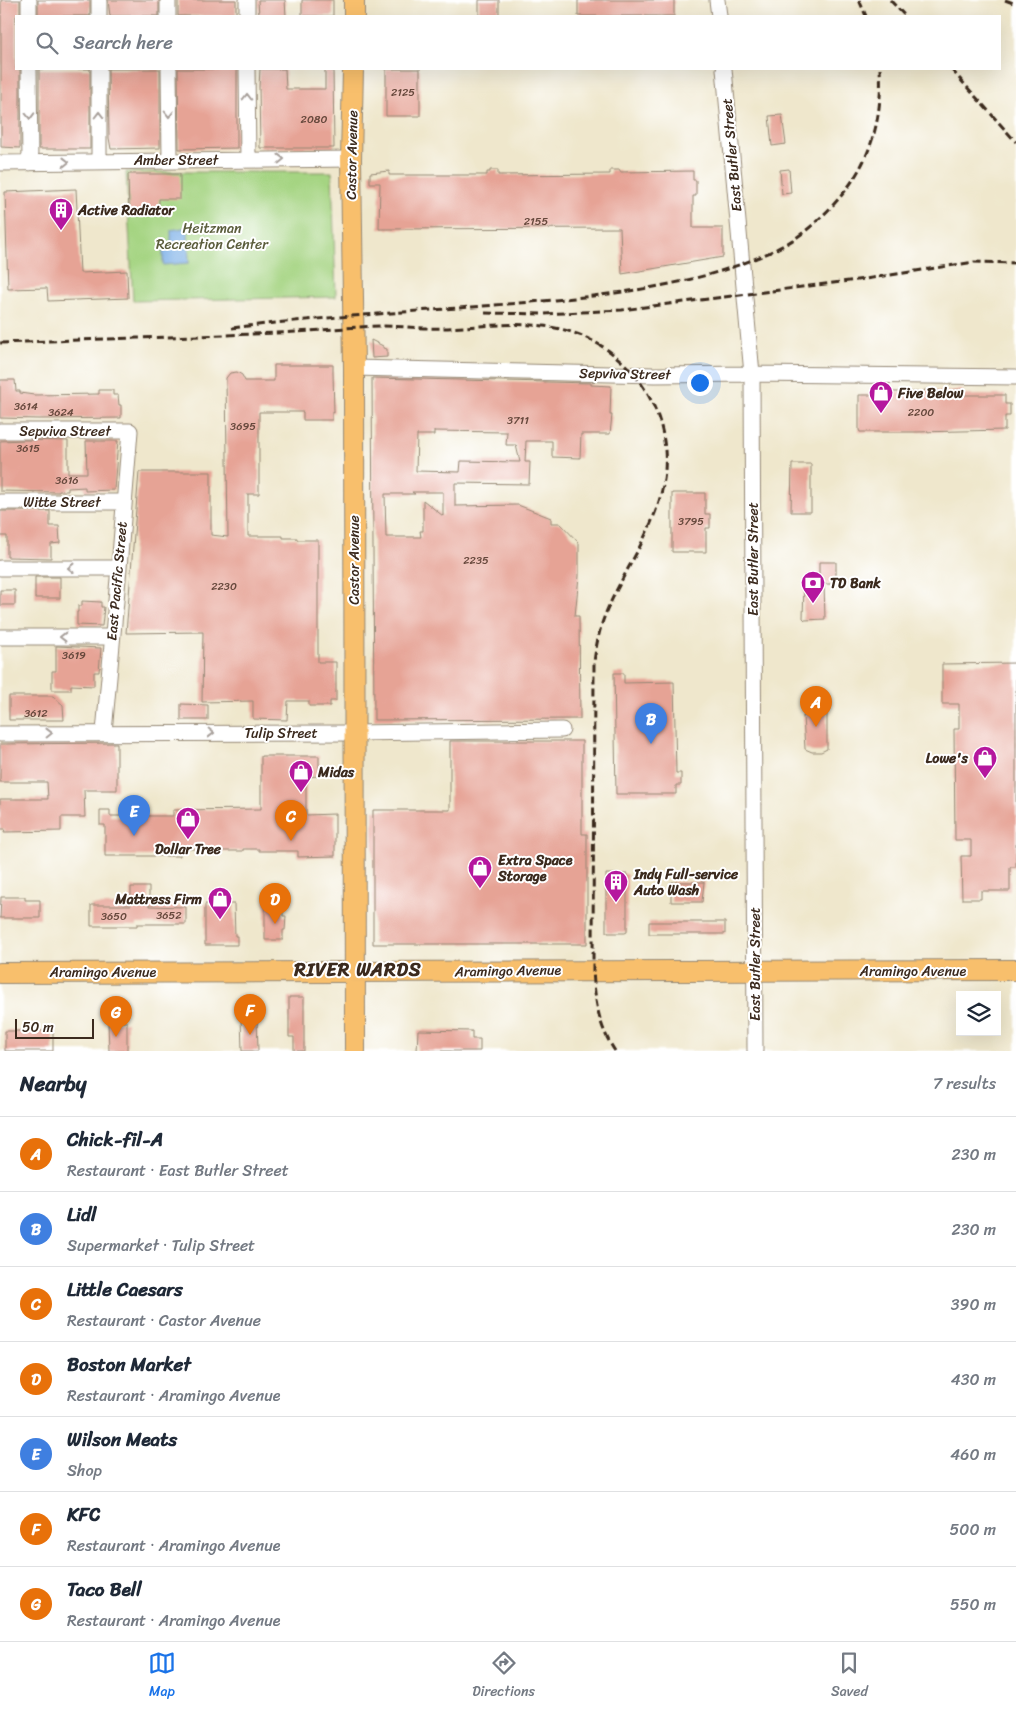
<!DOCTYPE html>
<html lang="en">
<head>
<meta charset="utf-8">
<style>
  body { margin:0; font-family:Sriracha,sans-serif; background:#f6f6f7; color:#1f2937 }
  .controls { position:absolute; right:15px; bottom:15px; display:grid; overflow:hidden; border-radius:0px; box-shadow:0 5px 20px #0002 }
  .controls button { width:45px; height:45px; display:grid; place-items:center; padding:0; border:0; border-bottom:1px solid #e0e1e3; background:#fff; color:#1f2937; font:25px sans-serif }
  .scale { position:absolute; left:15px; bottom:12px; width:79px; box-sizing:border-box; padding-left:5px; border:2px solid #3b2a1e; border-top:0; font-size:14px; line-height:18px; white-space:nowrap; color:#3b2a1e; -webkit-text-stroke:4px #fff; paint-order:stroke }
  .you { position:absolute; left:699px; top:382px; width:18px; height:18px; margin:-12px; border:4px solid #fff; border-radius:50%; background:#1a73e8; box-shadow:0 0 0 8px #1a73e833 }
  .badge { display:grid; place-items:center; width:32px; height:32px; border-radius:50%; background:#1a73e8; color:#fff; font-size:16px; font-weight:700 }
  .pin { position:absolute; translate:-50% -41px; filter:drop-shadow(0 1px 2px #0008) }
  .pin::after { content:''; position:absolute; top:26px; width:18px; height:15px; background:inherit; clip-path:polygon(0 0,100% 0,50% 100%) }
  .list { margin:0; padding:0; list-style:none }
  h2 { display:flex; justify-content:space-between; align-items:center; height:65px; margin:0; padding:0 20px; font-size:21px }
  h2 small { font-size:16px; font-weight:400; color:#747a83 }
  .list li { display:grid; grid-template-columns:32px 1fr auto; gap:15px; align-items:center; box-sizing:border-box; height:75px; padding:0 20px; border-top:1px solid #e0e1e3 }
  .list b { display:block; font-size:19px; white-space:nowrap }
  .list p { margin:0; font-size:16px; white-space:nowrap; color:#747a83 }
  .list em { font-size:16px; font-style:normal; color:#747a83 }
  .icon { flex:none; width:28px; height:28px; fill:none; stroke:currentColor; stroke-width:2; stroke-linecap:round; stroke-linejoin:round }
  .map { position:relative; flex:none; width:1016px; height:1051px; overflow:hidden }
  .search { position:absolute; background:#fff; box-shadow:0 5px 20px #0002; left:15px; right:15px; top:15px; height:55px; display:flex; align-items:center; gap:12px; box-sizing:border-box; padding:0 18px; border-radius:0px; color:#747a83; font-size:19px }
  .sheet { height:590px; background:#fff }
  nav { display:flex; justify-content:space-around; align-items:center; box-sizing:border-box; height:70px; border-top:1px solid #e0e1e3; background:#fff; font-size:14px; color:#747a83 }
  nav a { display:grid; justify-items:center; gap:2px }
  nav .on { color:#1a73e8 }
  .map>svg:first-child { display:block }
  .green { fill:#a5d482; stroke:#707f50 }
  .water { fill:#78ade6; stroke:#5a6c82 }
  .building { fill:#e6a395; fill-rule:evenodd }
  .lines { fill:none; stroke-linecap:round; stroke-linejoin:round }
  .minor-casing { stroke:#958875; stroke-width:17 }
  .major-casing { stroke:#958875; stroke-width:22 }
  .minor { stroke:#fff; stroke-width:15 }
  .major { stroke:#f8bf6c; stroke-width:20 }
  .rail { stroke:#3b2a1e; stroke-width:3; stroke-dasharray:8 4; stroke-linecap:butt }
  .oneway { stroke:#a79f9a }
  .labels { text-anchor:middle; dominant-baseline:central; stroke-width:4; stroke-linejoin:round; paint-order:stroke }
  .number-label { font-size:11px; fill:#66483c }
  .street-label { font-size:14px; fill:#3b2a1e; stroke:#fff }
  .poi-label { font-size:14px; font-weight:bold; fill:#3b2a1e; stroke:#fff; text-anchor:start }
  .park-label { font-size:14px; fill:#5b5d3c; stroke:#fff }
  .district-label { font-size:19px; font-weight:bold; letter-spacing:1px; fill:#3b2a1e; stroke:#fff }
</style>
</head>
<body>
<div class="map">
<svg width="1016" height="1051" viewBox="0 0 1016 1051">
  <rect width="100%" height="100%" fill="#fff"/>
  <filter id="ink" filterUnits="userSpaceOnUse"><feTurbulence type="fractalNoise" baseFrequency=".02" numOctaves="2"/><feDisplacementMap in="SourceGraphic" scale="10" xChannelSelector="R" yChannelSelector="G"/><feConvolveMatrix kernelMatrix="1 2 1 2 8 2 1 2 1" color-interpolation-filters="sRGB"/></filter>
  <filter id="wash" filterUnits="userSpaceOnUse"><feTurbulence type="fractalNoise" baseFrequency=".0096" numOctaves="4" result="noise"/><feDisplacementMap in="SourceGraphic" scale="20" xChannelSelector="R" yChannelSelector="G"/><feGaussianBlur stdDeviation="1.12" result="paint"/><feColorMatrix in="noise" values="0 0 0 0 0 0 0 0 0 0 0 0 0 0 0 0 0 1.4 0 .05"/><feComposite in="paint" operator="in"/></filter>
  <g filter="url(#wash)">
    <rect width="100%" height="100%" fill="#efe7cc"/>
    <path class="green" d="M126,172H332L336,297L133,301Z"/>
    <path class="water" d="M188,227L189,263L163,265V250L171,241V230Z"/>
    <g id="blocks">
      <path class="building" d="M1,0H20V16H16V69H20V148L1,147Z
        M38,0H90V16H38Z
        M108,0H159V16H110Z
        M178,0H236V16H178Z
        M258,0H285L286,16H259Z
        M302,0H333V16H302Z
        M479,0H499V16H479Z
        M578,0H674V16H578Z
        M39,69H90V149H39Z
        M108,69H160V148L111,149L109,138Z
        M178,69H237V148L179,149Z
        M260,69H285L286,89H325V69H333L334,148H260L259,87Z
        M386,69H420V116H386Z
        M782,115L786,144L772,146L769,116Z
        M789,169L791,193L782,194L780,170Z
        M490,170H498V175L610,174V170H620V172L693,171V180H696V196H693V228H723V257L622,274L620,228L379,229L380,183H370V173L389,171V175H487V172H490Z
        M128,174H180V199H159V214H129Z
        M76,189L80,273L127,271L128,298L48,301L47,288L8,289L5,192Z
        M371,340L383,346V348L387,349V357L372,358Z
        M274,365H333V373L334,413L332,412V420H303V412H259V494H248V536H283V538H297V540H318V662H336V701H330V706H309V701H288L287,720L253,719V701L202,702L203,632L126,633L139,472H211V535L228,537L226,378L230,373L237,372L242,375L245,381H274Z
        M372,378L591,383V385L611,386L610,415H612L610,434H581L580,458L552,457V441H526L525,462H530L529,484L455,483V506L518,505L551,518V523H560L579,543V576L575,616H579L580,719L374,720ZM434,431L507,432L506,445H516L520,462L461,461L460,472L416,471L417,435H434ZM412,492H443V516L423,500V531H420L421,537H386L385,494H415Z
        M0,380H15L16,391H20V393L34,395L99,394V390H113V395H118L119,405H121V418L38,419L0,418Z
        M924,390L953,392V390H963V395H1005V404H1010V416H1005V430L917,432H860L859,430V395H887V392H924Z
        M25,440L68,441V473H87L86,441H118L114,490L85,491V487L68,488V491H59V492L0,491V441Z
        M792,464H811V512H791Z
        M672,493H705V514H710V528H706V552H672Z
        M0,511H50V526H59L60,543L51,544V558L7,557V536H0Z
        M819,562H836V584H824L825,619L805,620L803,618L804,584H819Z
        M35,577H60V598H35Z
        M0,590H15V605H0Z
        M82,601L101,602V607H104L102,626L77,625V612H78V606H82Z
        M56,646L101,648L99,672H94V686L71,685V690H52V671H56Z
        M1016,663V867H1010V891H981V899H962L961,856H971V840H955L954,729H959V704H942V664Z
        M614,673H624V683L674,682L676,773H681V785H676V794H616Z
        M9,696H53L63,705L64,720H9Z
        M811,698H821V703H827V749L821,752H812L805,749L803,716H805L804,703L811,702Z
        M181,704L208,705V720H181Z
        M450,741H582V834H587V944H373V810H450Z
        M117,743V790H84L85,817H61V831L4,832L5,829H0V799H48L47,782H0V744Z
        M261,756H319V776L306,777V815L335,814V856L298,857V851H259V849H243V851H206V849H180V856H105V825H100V810H110V816H173V810L261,809Z
        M606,874H627V932L625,933H608V932H606Z
        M671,882H704L702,902H671Z
        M131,887H149V906L186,907V924H137V926H91V905H131Z
        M1,897H25V900H40V918H0Z
        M275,898V902H283V916H286L285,930H283V940H265V899Z
        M205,904H234L235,936H237V945H205Z
        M649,922H725V934H649Z
        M289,997H304V1051H294V1037H289Z
        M243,1016L257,1017L258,1051H242L241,1018H243Z
        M108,1022H127V1051H109Z
        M418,1030L472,1031V1039H480V1051H417Z
        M5,1031H53V1051H5Z"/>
    </g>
  </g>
  <g filter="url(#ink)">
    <use href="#blocks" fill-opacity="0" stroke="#958875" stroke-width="1"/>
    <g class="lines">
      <defs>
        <path id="minor" d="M29,0V16
          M99,0V16
          M168,0V16
          M247,0V16
          M717,0L719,16
          M29,69L30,163
          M99,69V161
          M169,69L170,160
          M247,69L248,160
          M724,69L752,374L755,1051
          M0,163L351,159
          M354,368L655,375L752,374L1016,377
          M0,431H130L119,568L104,732
          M0,502H124
          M0,568H119
          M0,637H112
          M0,734L354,733L562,730"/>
        <path id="major" d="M354,0V16
          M353,69L351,159L354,368L355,1051
          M0,973L1016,970"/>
      </defs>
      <use href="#minor" class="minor-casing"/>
      <use href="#major" class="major-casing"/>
      <use href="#minor" class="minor"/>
      <use href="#major" class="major"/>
      <path class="rail" d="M859,0L866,16
        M890,0L905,16
        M1005,0L1016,4
        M951,69L1016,142
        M485,313L543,314L622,310L865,279L974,262L1016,263
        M232,328C312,318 392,313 472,307C573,298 696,293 786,244C804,234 820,219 834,204C870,165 883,121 880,69
        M0,343C92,339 183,337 275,333C310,332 345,327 381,326C401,326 422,329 443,328C487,327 535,318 577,334C626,352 661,398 665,450C670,513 627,561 605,615C599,630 596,647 594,662L593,970C595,1000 598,1026 615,1051"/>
    </g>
    <defs><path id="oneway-chevron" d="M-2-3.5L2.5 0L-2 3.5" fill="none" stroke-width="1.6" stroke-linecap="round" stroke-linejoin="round" transform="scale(1.25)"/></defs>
    <g class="oneway">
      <use href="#oneway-chevron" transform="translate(247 97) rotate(-90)"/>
      <use href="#oneway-chevron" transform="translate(169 114) rotate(90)"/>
      <use href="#oneway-chevron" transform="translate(99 115) rotate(-90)"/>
      <use href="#oneway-chevron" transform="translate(30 116) rotate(89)"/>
      <use href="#oneway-chevron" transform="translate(281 159) rotate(-1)"/>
      <use href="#oneway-chevron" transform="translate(66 162) rotate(-1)"/>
      <use href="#oneway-chevron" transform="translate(71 568) rotate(180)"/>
      <use href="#oneway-chevron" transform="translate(63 637) rotate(-180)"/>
      <use href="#oneway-chevron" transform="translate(49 733) rotate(-1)"/>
      <use href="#oneway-chevron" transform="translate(211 733) rotate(1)"/>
    </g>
  </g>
  <defs>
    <symbol id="building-pin" viewBox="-11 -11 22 30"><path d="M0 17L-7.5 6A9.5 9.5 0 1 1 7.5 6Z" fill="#b5179e" stroke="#fff"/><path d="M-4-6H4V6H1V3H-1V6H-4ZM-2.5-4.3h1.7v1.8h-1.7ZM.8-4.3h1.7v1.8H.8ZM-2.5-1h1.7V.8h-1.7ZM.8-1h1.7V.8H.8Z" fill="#fff"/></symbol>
    <symbol id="shop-pin" viewBox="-11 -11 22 30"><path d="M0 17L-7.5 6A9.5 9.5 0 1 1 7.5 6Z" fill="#b5179e" stroke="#fff"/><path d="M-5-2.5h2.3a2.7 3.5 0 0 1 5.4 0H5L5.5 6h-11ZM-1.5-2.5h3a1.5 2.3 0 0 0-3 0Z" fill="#fff"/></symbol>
    <symbol id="bank-pin" viewBox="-11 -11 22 30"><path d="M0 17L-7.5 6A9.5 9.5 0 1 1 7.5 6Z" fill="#b5179e" stroke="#fff"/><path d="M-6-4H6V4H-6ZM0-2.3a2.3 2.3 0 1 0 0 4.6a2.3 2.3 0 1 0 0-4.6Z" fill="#fff"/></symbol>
  </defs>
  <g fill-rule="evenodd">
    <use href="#building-pin" x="47" y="196" width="28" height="38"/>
    <use href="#shop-pin" x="867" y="379" width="28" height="38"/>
    <use href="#bank-pin" x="799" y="569" width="28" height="38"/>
    <use href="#shop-pin" x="971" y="744" width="28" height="38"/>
    <use href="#shop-pin" x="287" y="758" width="28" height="38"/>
    <use href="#shop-pin" x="174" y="805" width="28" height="38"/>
    <use href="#shop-pin" x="466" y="854" width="28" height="38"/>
    <use href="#building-pin" x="602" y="868" width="28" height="38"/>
    <use href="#shop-pin" x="206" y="885" width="28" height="38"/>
  </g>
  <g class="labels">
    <g class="number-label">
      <text x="403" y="92">2125</text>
      <text x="314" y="119">2080</text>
      <text x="536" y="221">2155</text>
      <text x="26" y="406">3614</text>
      <text x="61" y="412">3624</text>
      <text x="921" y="412">2200</text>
      <text x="518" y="420">3711</text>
      <text x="243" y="426">3695</text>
      <text x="28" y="448">3615</text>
      <text x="67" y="480">3616</text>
      <text x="691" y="521">3795</text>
      <text x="476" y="560">2235</text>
      <text x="224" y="586">2230</text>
      <text x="74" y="655">3619</text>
      <text x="36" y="713">3612</text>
      <text x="169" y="915">3652</text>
      <text x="114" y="916">3650</text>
    </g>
    <g class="street-label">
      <text transform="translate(352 155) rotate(-89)">Castor Avenue</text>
      <text transform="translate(732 155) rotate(-95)">East Butler Street</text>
      <text x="176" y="160">Amber Street</text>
      <text transform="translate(625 374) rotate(1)">Sepviva Street</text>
      <text x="65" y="431">Sepviva Street</text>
      <text x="62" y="502">Witte Street</text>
      <text transform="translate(753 559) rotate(-90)">East Butler Street</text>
      <text transform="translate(354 560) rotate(-90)">Castor Avenue</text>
      <text transform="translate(117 581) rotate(-85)">East Pacific Street</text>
      <text x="281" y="733">Tulip Street</text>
      <text transform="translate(755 964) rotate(-90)">East Butler Street</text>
      <text transform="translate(508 971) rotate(-1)">Aramingo Avenue</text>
      <text x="913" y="971">Aramingo Avenue</text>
      <text x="103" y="972">Aramingo Avenue</text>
    </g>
    <g class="poi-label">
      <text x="78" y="210">Active Radiator</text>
      <text x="898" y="393">Five Below</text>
      <text x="830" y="583">TD Bank</text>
      <text x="968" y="758" text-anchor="end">Lowe's</text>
      <text x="318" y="772">Midas</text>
      <text x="188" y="849" text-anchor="middle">Dollar Tree</text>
      <text x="498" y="860">Extra Space<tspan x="498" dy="16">Storage</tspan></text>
      <text x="634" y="874">Indy Full-service<tspan x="634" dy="16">Auto Wash</tspan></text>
      <text x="202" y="899" text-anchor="end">Mattress Firm</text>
    </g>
    <g class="park-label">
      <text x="212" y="228">Heitzman<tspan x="212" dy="16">Recreation Center</tspan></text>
    </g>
    <g class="district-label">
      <text x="358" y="969">RIVER WARDS</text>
    </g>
  </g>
</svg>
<div class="controls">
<button><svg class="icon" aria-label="layers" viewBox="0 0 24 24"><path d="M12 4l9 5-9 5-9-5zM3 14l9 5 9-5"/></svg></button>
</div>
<div class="scale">50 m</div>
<div class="you"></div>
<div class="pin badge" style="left:816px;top:727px;background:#e8710a">A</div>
<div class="pin badge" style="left:651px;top:744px;background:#3f7fe0">B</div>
<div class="pin badge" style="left:291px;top:841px;background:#e8710a">C</div>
<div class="pin badge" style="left:275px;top:924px;background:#e8710a">D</div>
<div class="pin badge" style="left:134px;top:836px;background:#3f7fe0">E</div>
<div class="pin badge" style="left:250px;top:1035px;background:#e8710a">F</div>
<div class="pin badge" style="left:116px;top:1037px;background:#e8710a">G</div>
<div class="search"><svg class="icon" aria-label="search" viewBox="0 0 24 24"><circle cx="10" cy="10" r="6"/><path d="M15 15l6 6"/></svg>Search here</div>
</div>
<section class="sheet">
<h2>Nearby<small>7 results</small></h2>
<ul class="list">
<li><span class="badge" style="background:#e8710a">A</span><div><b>Chick-fil-A</b><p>Restaurant · East Butler Street</p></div><em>230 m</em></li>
<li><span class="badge" style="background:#3f7fe0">B</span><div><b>Lidl</b><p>Supermarket · Tulip Street</p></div><em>230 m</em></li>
<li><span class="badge" style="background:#e8710a">C</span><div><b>Little Caesars</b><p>Restaurant · Castor Avenue</p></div><em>390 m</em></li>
<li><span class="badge" style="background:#e8710a">D</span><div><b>Boston Market</b><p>Restaurant · Aramingo Avenue</p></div><em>430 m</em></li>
<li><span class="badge" style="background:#3f7fe0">E</span><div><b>Wilson Meats</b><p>Shop</p></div><em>460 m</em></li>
<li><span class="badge" style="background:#e8710a">F</span><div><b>KFC</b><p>Restaurant · Aramingo Avenue</p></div><em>500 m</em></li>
<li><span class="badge" style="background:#e8710a">G</span><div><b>Taco Bell</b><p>Restaurant · Aramingo Avenue</p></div><em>550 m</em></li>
</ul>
</section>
<nav>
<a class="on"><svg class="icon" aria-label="map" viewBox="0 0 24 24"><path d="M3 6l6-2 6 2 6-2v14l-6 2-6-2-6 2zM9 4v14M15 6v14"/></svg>Map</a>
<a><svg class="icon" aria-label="directions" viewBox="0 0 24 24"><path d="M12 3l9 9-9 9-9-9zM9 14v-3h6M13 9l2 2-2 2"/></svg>Directions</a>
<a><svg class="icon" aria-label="saved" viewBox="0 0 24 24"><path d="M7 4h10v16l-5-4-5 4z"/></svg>Saved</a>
</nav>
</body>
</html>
